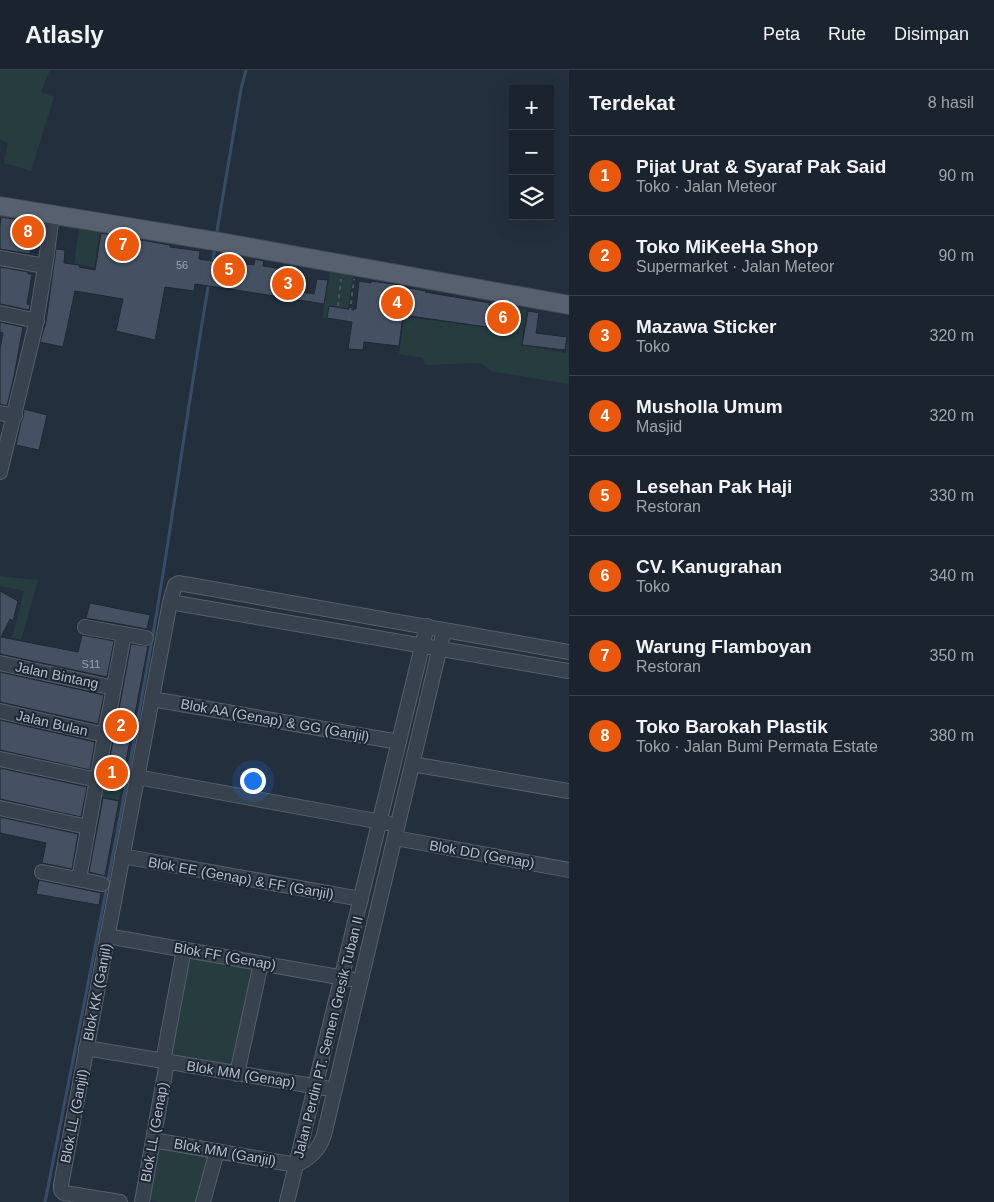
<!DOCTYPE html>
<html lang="id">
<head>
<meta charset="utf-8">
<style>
  body { margin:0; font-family:Arial,sans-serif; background:#282f3a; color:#f1f3f6 }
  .controls { position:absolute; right:15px; top:15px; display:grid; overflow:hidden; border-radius:0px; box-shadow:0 5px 20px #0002 }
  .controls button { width:45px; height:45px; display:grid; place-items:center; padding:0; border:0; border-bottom:1px solid #39404a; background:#1b232e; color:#f1f3f6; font:25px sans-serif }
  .you { position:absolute; left:252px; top:710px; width:18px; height:18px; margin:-12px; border:4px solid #fff; border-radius:50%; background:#1a73e8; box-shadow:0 0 0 8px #1a73e833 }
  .badge { display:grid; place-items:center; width:32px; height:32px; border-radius:50%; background:#ea580c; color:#fff; font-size:16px; font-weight:700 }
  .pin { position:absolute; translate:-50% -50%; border:2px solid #fff; box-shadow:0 1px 5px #0006 }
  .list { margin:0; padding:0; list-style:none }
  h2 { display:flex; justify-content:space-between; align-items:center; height:65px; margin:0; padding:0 20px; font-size:21px }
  h2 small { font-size:16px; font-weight:400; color:#a0a4aa }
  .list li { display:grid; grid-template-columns:32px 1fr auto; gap:15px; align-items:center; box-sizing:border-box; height:80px; padding:0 20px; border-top:1px solid #39404a }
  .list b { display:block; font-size:19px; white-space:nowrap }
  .list p { margin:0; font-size:16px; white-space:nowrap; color:#a0a4aa }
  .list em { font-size:16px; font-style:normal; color:#a0a4aa }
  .icon { flex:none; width:28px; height:28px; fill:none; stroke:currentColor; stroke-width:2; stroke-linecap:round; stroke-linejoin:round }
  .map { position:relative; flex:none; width:569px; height:1132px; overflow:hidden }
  header { display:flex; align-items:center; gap:30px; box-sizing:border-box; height:70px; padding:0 25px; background:#1b232e; border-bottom:1px solid #39404a }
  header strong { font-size:24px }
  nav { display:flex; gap:28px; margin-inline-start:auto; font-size:18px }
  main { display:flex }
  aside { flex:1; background:#1b232e }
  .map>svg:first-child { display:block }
  .green { fill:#263c3f }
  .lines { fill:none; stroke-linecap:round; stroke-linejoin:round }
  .stream { stroke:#394c67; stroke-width:3 }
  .building { fill:#455162; stroke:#1f2835 }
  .minor-casing { stroke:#565f6c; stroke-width:16 }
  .major-casing { stroke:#414a57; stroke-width:20 }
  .path { stroke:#44595c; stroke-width:2; stroke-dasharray:4 4; stroke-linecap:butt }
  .minor { stroke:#38414e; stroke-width:14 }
  .major { stroke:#56606e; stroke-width:18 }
  .labels { text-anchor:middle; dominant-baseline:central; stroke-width:4; stroke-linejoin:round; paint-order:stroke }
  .number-label { font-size:11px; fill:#98a1af }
  .street-label { font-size:14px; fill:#b4bcc9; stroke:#1d2633 }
</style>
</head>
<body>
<header>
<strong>Atlasly</strong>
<nav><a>Peta</a><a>Rute</a><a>Disimpan</a></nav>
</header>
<main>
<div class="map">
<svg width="569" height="1132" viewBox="0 0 569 1132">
  <rect width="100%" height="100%" fill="#242f3e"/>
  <path class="green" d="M0,0H50L41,22L54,27L31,101L4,93L8,73L0,69Z
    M79,159L100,162L94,197L74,194Z
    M330,202L353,205L346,252L322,248Z
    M490,233L527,240L521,275L566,283L567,273H569V314L491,301L481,293L425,295L423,288L399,284L404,247L485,257Z
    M0,506L38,510L21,570L12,568L24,521L0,516Z
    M99,708L123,712L119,730L96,726Z
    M190,888L253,899L232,996L170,985Z
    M158,1078L209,1087L197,1132H159L149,1130Z"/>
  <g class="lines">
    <path class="stream" d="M216,167L241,19L246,0
      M212,194L215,178
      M45,1132C84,935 123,739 157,541C175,432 190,322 209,212"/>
  </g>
  <path class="building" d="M1,147L34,152L33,157L39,158L37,170L32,169L30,184L0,179V156Z
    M101,163L170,175V177L200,181L199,189L220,192L221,190L254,195L255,189L264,191L263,196L296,201L293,221L314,224L317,209L328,210L324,234L236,220L195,214L194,221L165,217L155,270L116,261L123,229L75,221L63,277L40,272L46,252L56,179L65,180L64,193L79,195V197L95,200Z
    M0,197L28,202V204H32L27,234L30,235L29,240L0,234Z
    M359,211L371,213V211L393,214L403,216V217L426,221L425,222L490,233L489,235L511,239L507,260L403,245L399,276L364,272L363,280L348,279L352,252L327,248L329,236L354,240V239H356Z
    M528,241L539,243L536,263L567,267L565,280L522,275Z
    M0,252L23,257L14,306L7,336L0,334V279L3,263L0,262Z
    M24,339L47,345L39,380L16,375L21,352L23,348Z
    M0,521L18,531L13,551L10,549L1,567L78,582L82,565L114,571L107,607L0,584Z
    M90,533L150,545L147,559L86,548Z
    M131,574L148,576L122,712L106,709Z
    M0,602L104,625L98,654L0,632Z
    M0,650L95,672L90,700L0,680Z
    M0,698L87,717L81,747L0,729Z
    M103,728L119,731L105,806L89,802Z
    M0,747L78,764L72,799L42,793L46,773L0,763Z
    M39,810L101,823L99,835L36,824Z"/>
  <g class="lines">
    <defs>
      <path id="minor" d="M0,188L45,196
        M0,243L37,251
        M0,343L15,346
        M0,402L35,258L46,191L52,144
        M170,532L569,601
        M85,557L146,568
        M0,593L114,618
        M152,629L399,672
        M0,641L105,665
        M0,689L97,710
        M412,694L569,721
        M137,707L387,753
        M0,738L88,757
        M395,768L569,800
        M122,786L361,829
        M42,802L102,814
        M79,809L105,665L124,564
        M107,866L350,909
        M86,978L325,1018
        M163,991L184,879
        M237,1004L261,893
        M153,1070L296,1095
        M296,1095C310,1088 319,1080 324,1065L444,560
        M120,1132L64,1123L61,1120V1115L170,532L175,515L179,513L184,514L569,582
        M142,1132L167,992
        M203,1132L217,1081
        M287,1132L427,556"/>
      <path id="major" d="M0,136L220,172L569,235"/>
    </defs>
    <use href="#minor" class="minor-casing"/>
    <use href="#major" class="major-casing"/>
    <path class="path" d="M338,236L341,209
      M349,250L354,209"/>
    <use href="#minor" class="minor"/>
    <use href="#major" class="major"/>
  </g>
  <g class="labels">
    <g class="number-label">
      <text x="182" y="195">56</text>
      <text x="91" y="594">S11</text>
    </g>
    <g class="street-label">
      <text transform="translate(57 605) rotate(12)">Jalan Bintang</text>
      <text transform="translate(275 650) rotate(10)">Blok AA (Genap) &amp; GG (Ganjil)</text>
      <text transform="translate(52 653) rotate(13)">Jalan Bulan</text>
      <text transform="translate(482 784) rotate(10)">Blok DD (Genap)</text>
      <text transform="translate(241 808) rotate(10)">Blok EE (Genap) &amp; FF (Ganjil)</text>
      <text transform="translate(225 886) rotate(10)">Blok FF (Genap)</text>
      <text transform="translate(97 922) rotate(-79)">Blok KK (Ganjil)</text>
      <text transform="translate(328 967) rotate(-76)">Jalan Perdin PT. Semen Gresik Tuban II</text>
      <text transform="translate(241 1004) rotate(9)">Blok MM (Genap)</text>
      <text transform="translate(74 1046) rotate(-79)">Blok LL (Ganjil)</text>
      <text transform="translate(154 1062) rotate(-80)">Blok LL (Genap)</text>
      <text transform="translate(225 1082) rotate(10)">Blok MM (Ganjil)</text>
    </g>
  </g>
</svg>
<div class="controls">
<button>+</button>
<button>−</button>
<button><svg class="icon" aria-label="layers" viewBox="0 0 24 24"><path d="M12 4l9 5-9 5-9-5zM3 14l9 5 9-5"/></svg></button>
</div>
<div class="you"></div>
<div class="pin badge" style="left:112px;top:703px">1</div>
<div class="pin badge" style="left:121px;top:656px">2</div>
<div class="pin badge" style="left:288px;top:214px">3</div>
<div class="pin badge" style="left:397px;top:233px">4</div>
<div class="pin badge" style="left:229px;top:200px">5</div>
<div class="pin badge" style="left:503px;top:248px">6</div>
<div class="pin badge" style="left:123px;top:175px">7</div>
<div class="pin badge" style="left:28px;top:162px">8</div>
</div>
<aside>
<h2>Terdekat<small>8 hasil</small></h2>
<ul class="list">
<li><span class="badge">1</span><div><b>Pijat Urat &amp; Syaraf Pak Said</b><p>Toko · Jalan Meteor</p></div><em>90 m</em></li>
<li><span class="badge">2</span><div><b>Toko MiKeeHa Shop</b><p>Supermarket · Jalan Meteor</p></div><em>90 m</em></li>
<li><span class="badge">3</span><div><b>Mazawa Sticker</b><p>Toko</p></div><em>320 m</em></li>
<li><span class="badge">4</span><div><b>Musholla Umum</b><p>Masjid</p></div><em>320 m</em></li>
<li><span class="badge">5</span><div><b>Lesehan Pak Haji</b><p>Restoran</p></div><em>330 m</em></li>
<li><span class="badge">6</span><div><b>CV. Kanugrahan</b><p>Toko</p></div><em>340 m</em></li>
<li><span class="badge">7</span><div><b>Warung Flamboyan</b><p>Restoran</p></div><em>350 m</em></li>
<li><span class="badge">8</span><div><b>Toko Barokah Plastik</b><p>Toko · Jalan Bumi Permata Estate</p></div><em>380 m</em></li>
</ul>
</aside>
</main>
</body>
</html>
